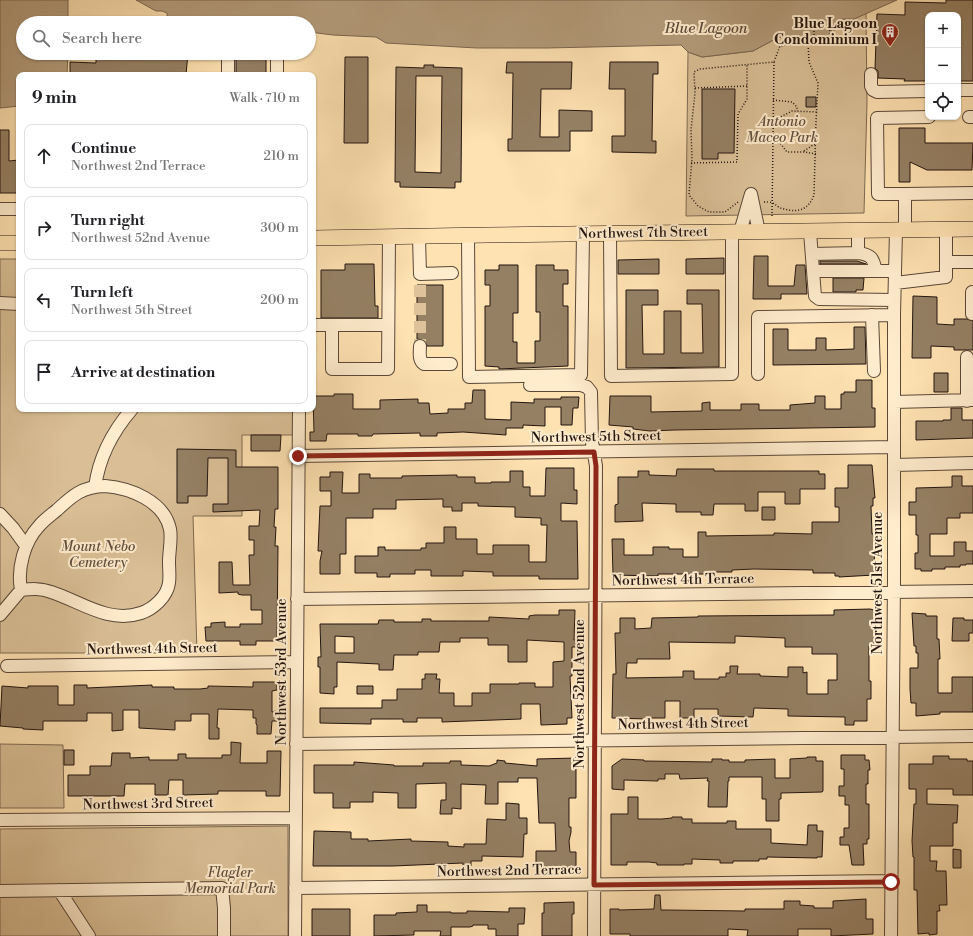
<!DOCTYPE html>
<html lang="en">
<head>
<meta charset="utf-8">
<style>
  body { margin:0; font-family:"Libre Bodoni",serif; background:#f6f6f6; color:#202124 }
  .controls { position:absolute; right:12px; top:12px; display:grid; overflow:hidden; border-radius:8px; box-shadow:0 1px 3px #0004 }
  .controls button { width:36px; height:36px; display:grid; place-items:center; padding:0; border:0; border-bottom:1px solid #e0e0e0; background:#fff; color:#202124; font:20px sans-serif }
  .stop { position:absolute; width:12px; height:12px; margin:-9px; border:3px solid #8f2418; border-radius:50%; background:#fff }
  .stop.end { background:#8f2418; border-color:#fff; box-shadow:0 1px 4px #0008 }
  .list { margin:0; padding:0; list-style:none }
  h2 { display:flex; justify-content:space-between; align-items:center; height:52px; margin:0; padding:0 16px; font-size:17px }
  h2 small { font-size:13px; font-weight:400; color:#757577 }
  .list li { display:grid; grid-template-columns:26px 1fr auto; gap:12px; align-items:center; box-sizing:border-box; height:64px; margin:0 8px 8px; padding:0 8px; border:1px solid #e0e0e0; border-radius:8px }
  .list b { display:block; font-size:15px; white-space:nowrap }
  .list p { margin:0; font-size:13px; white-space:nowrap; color:#757577 }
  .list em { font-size:13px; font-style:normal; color:#757577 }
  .icon { flex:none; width:22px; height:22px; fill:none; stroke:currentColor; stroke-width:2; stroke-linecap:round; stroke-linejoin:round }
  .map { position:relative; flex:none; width:973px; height:936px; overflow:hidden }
  .search { position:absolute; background:#fff; box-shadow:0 1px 3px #0004; left:16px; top:16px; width:300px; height:44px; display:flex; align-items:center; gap:10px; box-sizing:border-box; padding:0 14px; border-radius:22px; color:#757577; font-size:15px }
  .panel { position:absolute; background:#fff; box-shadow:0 1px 3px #0004; left:16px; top:72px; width:300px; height:340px; border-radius:8px }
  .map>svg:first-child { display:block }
  .green { fill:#dabf96; stroke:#7e6a53 }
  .water { fill:#b49c7b; stroke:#7a6650 }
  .building { fill:#958064; stroke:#231510; fill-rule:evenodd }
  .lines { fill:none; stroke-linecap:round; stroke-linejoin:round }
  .minor-tunnel { stroke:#dec39a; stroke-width:12; stroke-dasharray:12 6; stroke-linecap:butt }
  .minor-casing { stroke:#5a4838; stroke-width:14 }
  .major-casing { stroke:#231510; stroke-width:16 }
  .path { stroke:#231510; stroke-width:1.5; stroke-dasharray:1 2; stroke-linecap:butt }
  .minor { stroke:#ffeccd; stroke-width:12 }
  .major { stroke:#ffe2b2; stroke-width:15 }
  .route { stroke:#8f2418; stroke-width:5 }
  .labels { text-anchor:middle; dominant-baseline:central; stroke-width:4; stroke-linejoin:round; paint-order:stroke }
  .poi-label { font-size:14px; font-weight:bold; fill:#231510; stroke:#ffeccd; text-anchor:end }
  .park-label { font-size:14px; font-style:italic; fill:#63503f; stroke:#ffeccd }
  .street-label { font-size:14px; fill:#231510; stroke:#ffeccd }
  .water-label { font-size:15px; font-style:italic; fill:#5d4b3b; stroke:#ffeccd }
</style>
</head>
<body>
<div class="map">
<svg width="973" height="936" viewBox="0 0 973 936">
  <rect width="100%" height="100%" fill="#ffe2b2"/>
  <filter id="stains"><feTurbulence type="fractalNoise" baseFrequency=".005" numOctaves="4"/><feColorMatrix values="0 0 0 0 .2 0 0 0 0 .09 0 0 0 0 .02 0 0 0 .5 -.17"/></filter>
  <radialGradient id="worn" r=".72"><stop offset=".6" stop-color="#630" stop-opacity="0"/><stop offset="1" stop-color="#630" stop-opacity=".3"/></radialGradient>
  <path class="green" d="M866,13L867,103L864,213L686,216L688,52L702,57L753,51L779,37L812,38L831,36L832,27L842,19H854Z
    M0,259H19V409H293V435H242V516H193L197,653H0Z
    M0,744L63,745L64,808H0Z
    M288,826V936H0V829Z"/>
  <path class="water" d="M0,0H68V23H23V53H68L67,75H19V106L0,108Z
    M136,0H897L854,19H842L832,27L831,36L812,38L779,37L753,51L702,57L688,52L681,45L547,48H477L386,43L376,37L333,35L309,32V23H168L167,13L162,11H156Z"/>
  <path class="building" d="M946,0H973V81H958V15H928V81H904L905,79L878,78V71L875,68L877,14L905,15V2L946,3Z
    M96,53H188L186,75H70V62L96,63Z
    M245,53H266V75H236V54H245Z
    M345,57H368V143H344Z
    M507,62H572L571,89H541L540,137H559V110L592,111V131H570V151H508V139H512L513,73H506Z
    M610,62H658V74H653L652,141H656V153L612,152V136H625V89H609Z
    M424,65H434L433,67L462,68L461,182H455V188L400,187V182H395L396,67L424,68ZM416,76H442L441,173L415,172Z
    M702,89H735L734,153H718V159H702Z
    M806,97H816V107H806Z
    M899,128H925V143H973L972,170H927L910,162V182H899Z
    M0,130H9V161L19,160V193H0Z
    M754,256H768V286H794L796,265H805L807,294H781V299H753Z
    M724,258V274H686V259Z
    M659,259V274H618V260Z
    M820,261H857L866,264H820Z
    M345,264H374L375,306H378V318H321V270H345Z
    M499,265H518V313H513V342H517V363H535V341H540V312H536V265H554V270H568V284H563V306H568V366L499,369V367L485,366V306H490V285H485V270H499Z
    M833,278H864L863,290H856V292H833Z
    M417,285H443V346H427L424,340L417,339Z
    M626,290H658V305H642L643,354H664V311H681V353H703L702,304H687V290H719V367L626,368Z
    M913,296L937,297V324L954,325V319H967L973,321V350H954V347L931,346V358H912Z
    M854,327H865L866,364L773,365V329H788V350H816V338H826V350L854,349Z
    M934,373H948V392H934Z
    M856,380H872V408H875V427L675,430L650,431L633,429V427L609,425L610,396H651V412L702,411V403L710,402V410H741V404H759V410H790V405L815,403V396H825V409H841V394H844V392H856Z
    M473,390H485V419L511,420V402L534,403V399H561V397H579L578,408H573L572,425H561V407H545V426L523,425V428H506V435L463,432L437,433V436H420V433L373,434L372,436H358V434H327L326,441H310V432H314L313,396H334V394H353V409H380V400L418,399V403H429L430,414L448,413V409H465V403H472Z
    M951,408H962V420H973V438L916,440V421H943V420H951Z
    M251,435H281L280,451H251Z
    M177,449L236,450V467H278V509H275L274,527H276L275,546H278L277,641H256V645H240V641H206L205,627H211V623L225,622V627H240V624H262V610H251V595H242L238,594V592L219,593V562H232L233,585H250L249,555H254V540H249V526H259L260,510L213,512V504H228V458H208L207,496H188V503H177Z
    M848,465H872L875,498H873V506H871L872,534H875L874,575L839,577V576H835V573H813V570L754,569L732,570V572H715V574H658V576L613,575L612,539H624V555H653V547H669V549H683V557H698V532H706V536L774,535V533L812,534V522H839V507H835V488H848Z
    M546,468H574V490H577V504L561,503V521H577L578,579H539V576H493V572L463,571V576H431V570H415V574H390V577H377V573H355V556H378V547H385V550H421V548H426V543H444V527H456V539H477V554H493V545H529V562H546L547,525H541V518L515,517V507L478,506V503H462V511H452V507H443V499L396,500V509H373V518H346V554H340V574H320V561L322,551H318L320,506H331V491H320V477H330V472H343L342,493H359V474H370V478H402V476L457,475V477H475V483H491V482H510V471H523V487H530V496H545Z
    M677,469H714V471H819V474H825V489H800V504H785V492H758V511H745V504H714L713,515H701V512H676V504L642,503L643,521L615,522V505L618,504V477H638V471H649V475L676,476Z
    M952,476H962V486H973V513H960V518H947V534H930V556H954V542H966V551H973V564H966V565H960V567H945V569H932V571H921V569H915V553H918V535H916V515H909V502H916V488L952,487Z
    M762,507H775V520H762Z
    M870,609L874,610V646H869V681H871V699H867V721H854V725H845V717L788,716V709L754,708L753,717L718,716V709H694V718H680V701H665V718H648V719L612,718L613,674H616L615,633H620V618H635V629L651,628L652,618L698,617V616L834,615V610ZM735,636L785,638V647H812V654H837V680H828V694H807V672L803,673V667H788V677L760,676V674H737L738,666H730V673H726V677H719V679H694V671H683V677L626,678L627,663H637V659H670L669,642L735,643Z
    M559,610H575L574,640H577V647H572V676H570L572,718H567V724L541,725L540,704H521V719L442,722V718H417V722H403V719H371V724L320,723V708H382V700H397V689H422V679H425V674H437L436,679H440L439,693H454V706H472V693H490V684H519V683H535V687H553V662L564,661V642L527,640V662H508V645H488V638H460V642H440L439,652H418V655H394L393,670H379V664L337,662V687H334V694L320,693V667H318V657H321L320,624H378L379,620H394V622H422V619H431V621H489V617L529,619V616L535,615H559ZM335,636L354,637V653H335Z
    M912,613L926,614V616H937V639H939L940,659H938V693H952V677H973V712H940V714L916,716V703H911L910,689V668H918V653H916V646H914Z
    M953,618H964V620H973V633H969V641H952Z
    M253,682H277V690L272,691V712L276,711L277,721H272L271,734H257V725L256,724V718H253V710L218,709L217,728H219V739H209V714H191V721H175V730L139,728V710H123V730L112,731V713H87V721H43V730L23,729V728L0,726L2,686L28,688V686H58V705H74V685H87V688L152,685V687H174V689H200L208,688V686L253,687Z
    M357,686H373V694H357Z
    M231,742L241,743L240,763H267V751H281L280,796H266V791H218V794L183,795V780H169L168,795H155V784H125L124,796H68V775H90V766H111L112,753H130V758L149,757V760H178V754H186V758H222V755H231Z
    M64,750H74V765H64Z
    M841,755H865V760H869L870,770H868V784H866V804H869V839H867V844H863L864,865H852L849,845H840V837H844V828H849V805H845V796H839V786H844V769H841Z
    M933,756H949V759H967V761H973V795H953V789H927V804L958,805L957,823H953V846H930V861H937L936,871H946L947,905H939L940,911H937V934L929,935V933L918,934L917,890H914V857H913L912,841L914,804H916V789H909V764H933Z
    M807,757H816V761H823V791L822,792L781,793V799H779V821H766V799H762V777H729V781H728L727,807H708L709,781H707L708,778L680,779L679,774H665V779H658V781L624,780V790L612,789V766L622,759L644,760V761L712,762V759H722V760H729V762H745V760L775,759V778H790V759L807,758Z
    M576,758V798H569V827H571V832L569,841L570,852H576V868L536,867V851H556L555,823H539L537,778H518V782H498V804H485L486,785L461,784V809L452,808V814H440L441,800H446V783L416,784V808H398V793L373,792V802H350V808H333V793H314V765H354V762L394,765V766H423V763H450V761H461V765L489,766L497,763V760L505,761V763L537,766V759Z
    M628,797H638V819H662L672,818V817H682V819H692V823H727V821H736V829H771V843L807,845L808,825H817V831H823L822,857H817V858L767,857V859H759V861H733V863H720V860L692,859V864H684V865H657V863L649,862H627V865H611V814H628Z
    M506,803L519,804V818H527V834H524L523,857L482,856V861H471V866H463V863L393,866H313L314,831L351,832V839H368V841L411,839V841L448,842V846L464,847V844H486L487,819L506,820Z
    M953,849L961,850V868H953Z
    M655,895H660L661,910H667L745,911V909H784V901H800V905L814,906V908H833V901L866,899V919H873V934L831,936V929H798V936H747L748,930L728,929V936H630V934H610V909H619V910L654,909Z
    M574,902V914H572V936H542V913H544V903Z
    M417,905H427V912H451V913H467V911L509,912V908H525L524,924H518V936H496V929H488V925H473V926L470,927H451V936H440L441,931H414V935L374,936V915H396V913L417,912Z
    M312,909H350V936H312Z"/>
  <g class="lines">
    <path class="minor-tunnel" d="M420,285V346"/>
    <defs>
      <path id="minor" d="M228,53V75
        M871,74V86L873,90L877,92L928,91
        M277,75V53
        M958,90H973
        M969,117H973
        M905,194H878L877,118L929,117
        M0,209H19
        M905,230V194L973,193
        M740,232L751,194L759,232
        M810,232L815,296L819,299L894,300
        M610,233L611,376L732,374V232
        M468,235L469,377L581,375L583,234
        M419,237L420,274L452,273
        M858,253C872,255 873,258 876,271
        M812,254L858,253V231
        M946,262H973
        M813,271H895
        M895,283L946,277V230
        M0,303L19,304
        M972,314V292H973
        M872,315L874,371
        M313,325H332V369H388L389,237
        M332,325H388
        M420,346C420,352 418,360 424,364H451
        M758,374V317L894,315
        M530,385H581L587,387L591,392L592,442L596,466L594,936
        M967,401V357
        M894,402L973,400
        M298,456L894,447
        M894,465L973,463
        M105,486C130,488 164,501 170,529C172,539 169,551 169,562C169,569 170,576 169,583C167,597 153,609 141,613C108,624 80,601 51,592C41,588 31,589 21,590C17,569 24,542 39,526C44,520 51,515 57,510C73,495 82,487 105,486Z
        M95,487C99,457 113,431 132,409
        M0,514L13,528L26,546
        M297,599L973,591
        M0,615L21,590
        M7,666L296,662
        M296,744L973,736
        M0,820L296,818
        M295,888L891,881
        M59,890L89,936
        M0,891L222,888L224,908V936
        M295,936L299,409
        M891,936L894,579V315L896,230"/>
      <path id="major" d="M313,238L488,235L973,229
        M0,243H19"/>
    </defs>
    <use href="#minor" class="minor-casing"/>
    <use href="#major" class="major-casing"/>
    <path class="path" d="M829,18L830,39
      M814,19V41
      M695,88L747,86
      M773,100L792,102L797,107V111
      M773,121L792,111L817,112
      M773,134L787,152H804L816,154
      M804,151L816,143
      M691,163L737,162L738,114L747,99V65
      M738,202L725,212H709L698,206L689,195L692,159L691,130L695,93L694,72L700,69L774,62L780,46L833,38L834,29L843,22H846L845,38
      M764,202C777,201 774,207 784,209C799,213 809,209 814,195L816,122L818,83L809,62L808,42
      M772,216L774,62"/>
    <use href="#minor" class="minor"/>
    <use href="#major" class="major"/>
  </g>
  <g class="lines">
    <path class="route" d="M298,456L594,452L596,466L594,885L891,882"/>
  </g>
  <defs>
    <symbol id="building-pin" viewBox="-11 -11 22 30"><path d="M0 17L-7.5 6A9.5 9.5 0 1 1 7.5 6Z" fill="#8f2418" stroke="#ffeccd"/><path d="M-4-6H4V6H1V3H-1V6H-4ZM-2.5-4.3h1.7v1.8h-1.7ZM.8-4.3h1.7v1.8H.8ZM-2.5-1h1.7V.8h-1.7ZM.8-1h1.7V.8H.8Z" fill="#fff"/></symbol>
  </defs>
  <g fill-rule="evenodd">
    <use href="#building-pin" x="880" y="22" width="20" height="27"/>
  </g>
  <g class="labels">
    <g class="poi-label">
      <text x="877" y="24">Blue Lagoon<tspan x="877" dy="16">Condominium I</tspan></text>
    </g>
    <g class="park-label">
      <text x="782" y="122">Antonio<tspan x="782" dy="16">Maceo Park</tspan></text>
      <text x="98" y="547">Mount Nebo<tspan x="98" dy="16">Cemetery</tspan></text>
      <text x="230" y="873">Flagler<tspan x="230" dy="16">Memorial Park</tspan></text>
    </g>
    <g class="street-label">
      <text transform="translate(643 233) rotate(-1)">Northwest 7th Street</text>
      <text transform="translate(596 437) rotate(-1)">Northwest 5th Street</text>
      <text transform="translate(683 580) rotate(-1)">Northwest 4th Terrace</text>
      <text transform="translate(878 583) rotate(-90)">Northwest 51st Avenue</text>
      <text transform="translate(152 649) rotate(-1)">Northwest 4th Street</text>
      <text transform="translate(282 672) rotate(-90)">Northwest 53rd Avenue</text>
      <text transform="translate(580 694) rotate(-90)">Northwest 52nd Avenue</text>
      <text transform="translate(683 724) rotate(-1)">Northwest 4th Street</text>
      <text transform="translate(148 804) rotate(-1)">Northwest 3rd Street</text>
      <text transform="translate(509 871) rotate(-1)">Northwest 2nd Terrace</text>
    </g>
    <g class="water-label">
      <text x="706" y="28">Blue Lagoon</text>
    </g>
  </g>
  <rect width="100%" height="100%" filter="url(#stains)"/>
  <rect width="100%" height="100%" fill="url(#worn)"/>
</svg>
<div class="controls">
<button>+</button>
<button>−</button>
<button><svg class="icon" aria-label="locate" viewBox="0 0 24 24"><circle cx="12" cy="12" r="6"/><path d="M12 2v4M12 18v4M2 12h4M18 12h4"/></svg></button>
</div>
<div class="stop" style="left:891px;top:882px"></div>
<div class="stop end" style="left:298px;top:456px"></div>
<div class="search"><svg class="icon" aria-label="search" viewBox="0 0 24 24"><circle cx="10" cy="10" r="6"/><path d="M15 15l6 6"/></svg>Search here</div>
<section class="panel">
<h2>9 min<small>Walk · 710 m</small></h2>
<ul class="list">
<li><svg class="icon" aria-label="ahead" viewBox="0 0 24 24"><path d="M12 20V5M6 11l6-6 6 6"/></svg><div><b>Continue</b><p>Northwest 2nd Terrace</p></div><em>210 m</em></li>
<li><svg class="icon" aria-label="right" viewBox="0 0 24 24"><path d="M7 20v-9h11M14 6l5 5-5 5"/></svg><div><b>Turn right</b><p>Northwest 52nd Avenue</p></div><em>300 m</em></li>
<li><svg class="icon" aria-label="left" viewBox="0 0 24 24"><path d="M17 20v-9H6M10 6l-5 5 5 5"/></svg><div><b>Turn left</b><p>Northwest 5th Street</p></div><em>200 m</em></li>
<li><svg class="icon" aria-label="arrive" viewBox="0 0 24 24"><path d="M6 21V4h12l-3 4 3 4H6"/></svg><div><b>Arrive at destination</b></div></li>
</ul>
</section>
</div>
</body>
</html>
